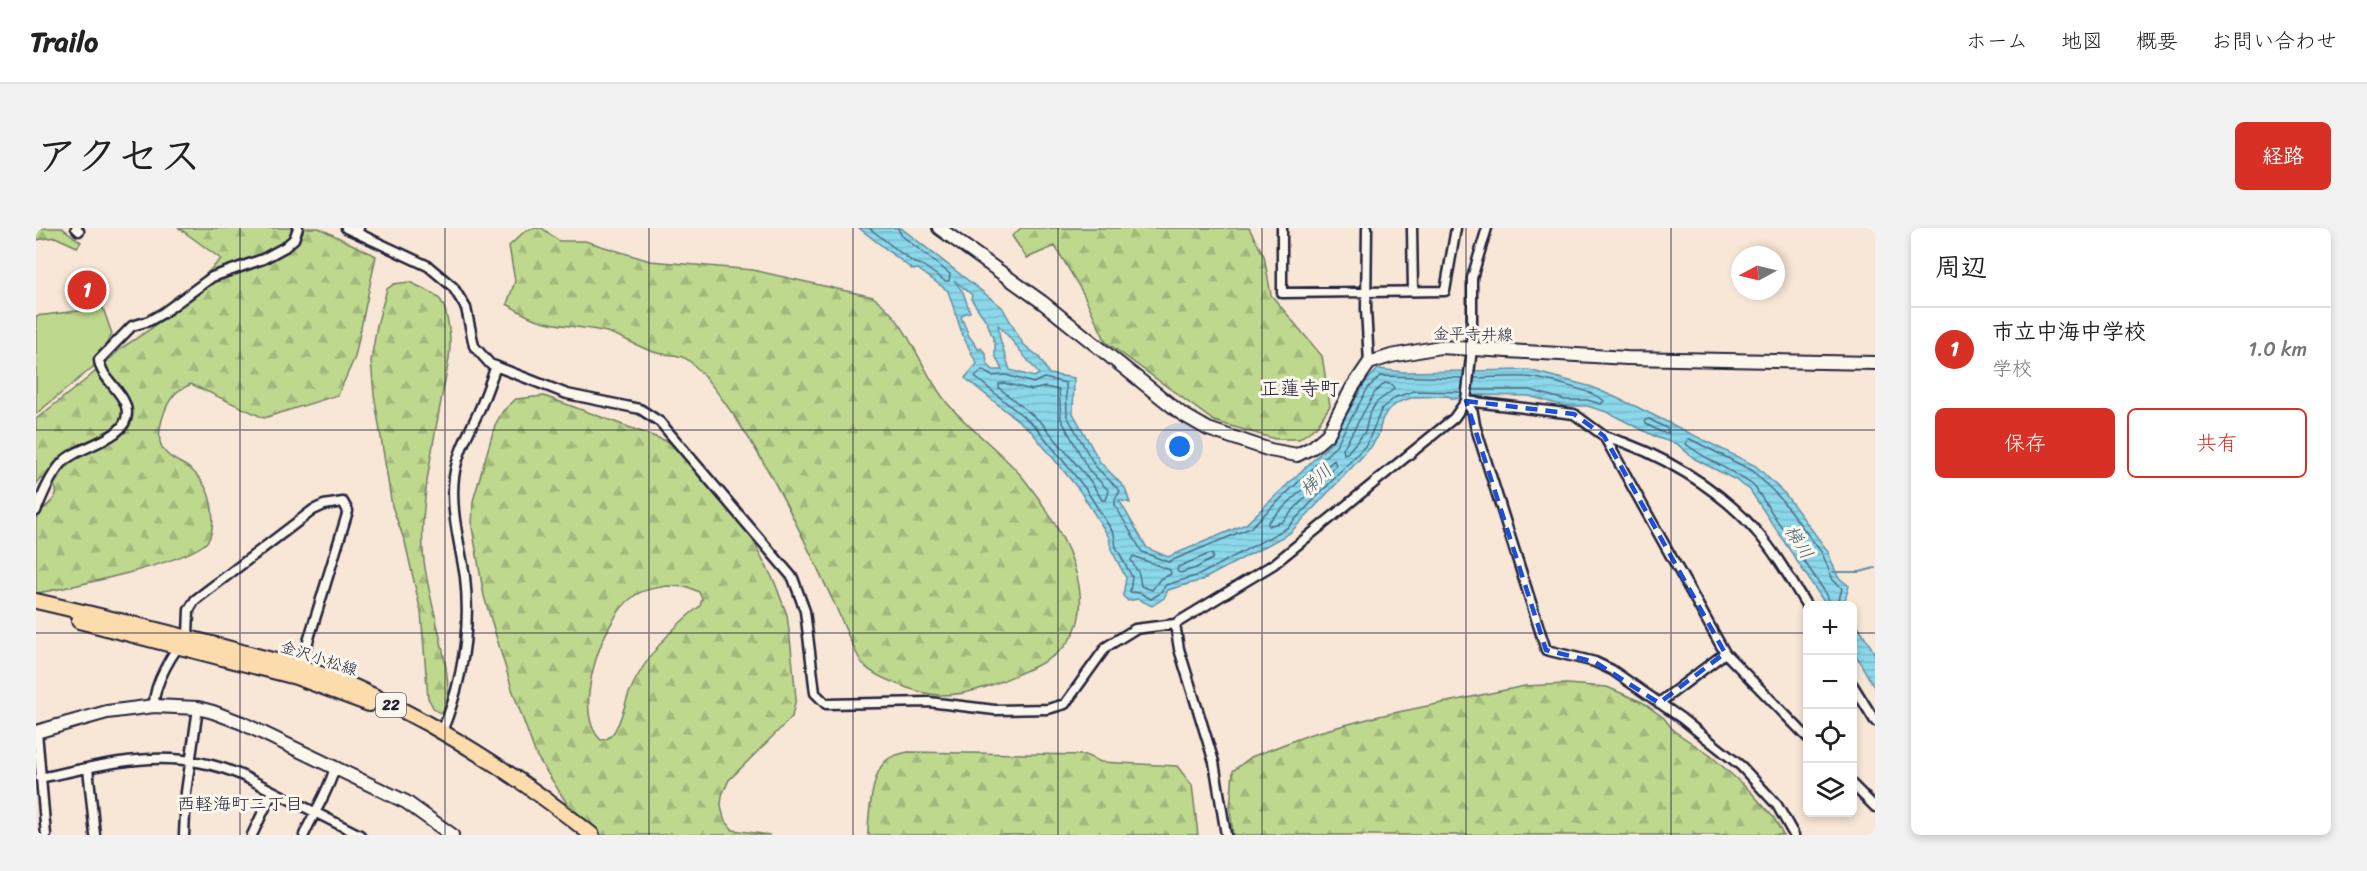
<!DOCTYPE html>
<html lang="ja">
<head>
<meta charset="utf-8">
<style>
  body { margin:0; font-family:Sriracha,"Klee One",sans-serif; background:#f2f2f2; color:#222 }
  .controls { position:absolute; right:18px; bottom:18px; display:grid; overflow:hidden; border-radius:9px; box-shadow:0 3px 9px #0003 }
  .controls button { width:54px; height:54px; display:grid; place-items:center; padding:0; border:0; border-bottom:2px solid #e0e0e0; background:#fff; color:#222; font:30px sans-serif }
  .compass { position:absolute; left:1695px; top:18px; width:54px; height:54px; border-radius:50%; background:#fff; box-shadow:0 3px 9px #0003; rotate:263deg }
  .you { position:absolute; left:1144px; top:219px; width:21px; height:21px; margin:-15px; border:4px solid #fff; border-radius:50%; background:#1a73e8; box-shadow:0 0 0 9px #1a73e833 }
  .badge { display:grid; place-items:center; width:39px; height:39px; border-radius:50%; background:#d93025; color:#fff; font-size:20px; font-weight:700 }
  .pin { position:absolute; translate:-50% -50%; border:3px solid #fff; box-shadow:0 2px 6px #0006 }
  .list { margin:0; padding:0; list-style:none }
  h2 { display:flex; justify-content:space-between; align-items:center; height:78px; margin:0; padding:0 24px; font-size:26px }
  h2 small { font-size:20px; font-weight:400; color:#767676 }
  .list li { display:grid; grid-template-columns:39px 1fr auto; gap:18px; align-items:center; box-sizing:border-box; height:84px; padding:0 24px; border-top:2px solid #e0e0e0 }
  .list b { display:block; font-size:22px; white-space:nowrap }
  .list p { margin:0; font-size:20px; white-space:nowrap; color:#767676 }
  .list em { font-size:20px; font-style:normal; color:#767676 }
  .actions { display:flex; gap:12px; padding:18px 24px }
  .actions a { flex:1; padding:14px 0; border:2px solid #d93025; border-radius:9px; text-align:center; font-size:21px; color:#d93025 }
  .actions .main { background:#d93025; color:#fff }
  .icon { flex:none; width:33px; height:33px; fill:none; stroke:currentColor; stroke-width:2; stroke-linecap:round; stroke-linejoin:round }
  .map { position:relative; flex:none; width:1839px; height:607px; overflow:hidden; border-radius:9px }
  header { display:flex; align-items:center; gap:36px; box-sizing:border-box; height:84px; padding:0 30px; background:#fff; border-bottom:2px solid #e0e0e0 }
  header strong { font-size:28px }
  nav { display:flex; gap:33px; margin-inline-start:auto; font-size:21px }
  .intro { display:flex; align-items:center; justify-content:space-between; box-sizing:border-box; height:144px; padding:0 36px }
  h1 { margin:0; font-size:42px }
  .button { padding:15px 27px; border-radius:9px; background:#d93025; color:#fff; font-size:21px; font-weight:700 }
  main { display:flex; gap:36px; padding:0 36px }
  aside { flex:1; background:#fff; border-radius:9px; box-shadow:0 3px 9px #0003 }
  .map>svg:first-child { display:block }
  .forest { fill:url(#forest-firs); stroke:#707d64; stroke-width:1.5; fill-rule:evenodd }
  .garden { fill:#bed88e; stroke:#707d64; stroke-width:1.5 }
  .water { fill:url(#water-rules); stroke:#618fa5; stroke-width:1.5; fill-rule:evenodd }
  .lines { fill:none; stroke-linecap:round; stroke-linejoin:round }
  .shore { stroke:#4c6b81; stroke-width:1.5 }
  .stream { stroke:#618fa5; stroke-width:2 }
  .street-casing { stroke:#22223b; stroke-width:13 }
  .secondary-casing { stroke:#22223b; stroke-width:16 }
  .primary-casing { stroke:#22223b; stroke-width:18 }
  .street { stroke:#fbf7ec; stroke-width:8 }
  .secondary { stroke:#fbf7ec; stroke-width:12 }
  .primary { stroke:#fcdcac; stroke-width:14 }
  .marked { fill:none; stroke:#1d4ed8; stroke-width:4.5; stroke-dasharray:12 8; stroke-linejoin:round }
  .grid { fill:none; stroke:#22223b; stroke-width:1.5; stroke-opacity:0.55 }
  .labels { text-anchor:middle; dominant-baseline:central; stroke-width:6; stroke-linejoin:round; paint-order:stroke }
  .shield { fill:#fbf7ec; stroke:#636270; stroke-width:1.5 }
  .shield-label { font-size:15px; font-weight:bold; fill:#22223b }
  .street-label { font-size:16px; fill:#22223b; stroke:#fbf7ec }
  .water-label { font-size:18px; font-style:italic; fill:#425970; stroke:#fbf7ec }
  .neighbourhood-label { font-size:18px; fill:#22223b; stroke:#fbf7ec }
  .quarter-label { font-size:20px; fill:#22223b; stroke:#fbf7ec }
</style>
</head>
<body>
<header>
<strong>Trailo</strong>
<nav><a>ホーム</a><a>地図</a><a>概要</a><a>お問い合わせ</a></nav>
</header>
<div class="intro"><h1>アクセス</h1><a class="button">経路</a></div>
<main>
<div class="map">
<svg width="1839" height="607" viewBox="0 0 1839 607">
  <defs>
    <pattern id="forest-firs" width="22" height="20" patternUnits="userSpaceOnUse" patternTransform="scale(1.5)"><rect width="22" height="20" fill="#bed88e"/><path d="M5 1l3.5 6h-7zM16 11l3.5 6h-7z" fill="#a3b97b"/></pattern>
    <pattern id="water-rules" width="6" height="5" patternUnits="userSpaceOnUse" patternTransform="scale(1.5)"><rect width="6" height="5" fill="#8bd8eb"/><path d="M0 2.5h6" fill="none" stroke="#78b9ca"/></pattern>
  </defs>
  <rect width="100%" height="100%" fill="#f8e6d6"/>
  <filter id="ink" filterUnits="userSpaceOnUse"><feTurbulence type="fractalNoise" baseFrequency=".0167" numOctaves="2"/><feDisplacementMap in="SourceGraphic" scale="12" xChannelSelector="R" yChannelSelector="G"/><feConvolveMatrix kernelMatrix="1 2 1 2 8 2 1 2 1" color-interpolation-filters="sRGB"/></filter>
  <g filter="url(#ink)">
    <path class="forest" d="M0,0H26L45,14L41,19L19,9L0,12Z
      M143,0H283L340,28L319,129L302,167L228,190L155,156C150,159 143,161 139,166C129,176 120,204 125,217C130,230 143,233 153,240C161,246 169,256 172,265C177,278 179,298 173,311C162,333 28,361 0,365V285C18,275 33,259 4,250L0,257V191L52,150L87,119L116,100L185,31Z
      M499,0H506L523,13H549L614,33L717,42L837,69C875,95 883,142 912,176C935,203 966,224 988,251C1029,302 1085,400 1000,438C971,451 937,468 904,467C886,467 838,450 827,436C818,425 806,392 799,377C774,325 750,271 720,222C707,200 671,146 652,132C643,125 628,128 618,124C602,119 589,110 574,105C549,97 521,100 497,90C488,87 480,81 471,76L479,53L473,18L489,3Z
      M985,0H1213L1228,28L1235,67L1286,128L1294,178L1280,199L1263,211H1239L1178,193L1070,114L1047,65L1019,18L991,30L976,8Z
      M373,54C403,68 408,66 413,101C417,125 409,149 405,173C397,217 384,278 387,322C389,369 420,441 410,483L404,485L398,481L392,470L385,384L369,314L356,278L338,166L335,133L341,97L351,61L358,56Z
      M508,168L644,218L670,240L711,301L739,355L751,387L755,419L760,470L756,489L693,552L686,567L685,578L688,591L697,602L734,607H551L500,527L476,461L448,368L436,299L437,273L459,197L467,183L480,171ZM632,358L652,359L663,364L666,371L664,378C636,399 608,431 594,463C588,476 582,513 565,512C534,484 567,389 597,369C607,361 620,360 632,358Z
      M1530,456L1571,459L1606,474L1628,490L1638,503L1675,528L1714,563L1738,590L1747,607H1197L1194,581L1197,543L1215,529L1275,506L1343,488L1489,458Z
      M872,524L1049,527L1065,534L1141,538L1156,557L1162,607H832C832,590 836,549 847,536C853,528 863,526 872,524Z"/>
    <path class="garden" d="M67,80L76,106L57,139L0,186V88Z"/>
    <path class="water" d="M823,0H865L966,79L987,116L1003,129L1013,146L1038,150L1037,185L1064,234L1089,260L1094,275L1083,272L1111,320L1132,329L1210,296L1295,215L1328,156L1342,141L1368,144L1493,142L1556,159L1601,179L1720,238L1749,266L1791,322L1802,349L1813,358L1809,372L1811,377H1790L1714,262L1698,251L1659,231L1641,216L1622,210L1571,184L1551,178H1528L1493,168L1441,167L1418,171L1412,168L1378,169L1363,174L1351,183L1346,192L1342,208L1335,219L1254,305L1166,352L1132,362L1128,370L1116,378L1102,371L1092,373L1087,368L1090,350L1075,321L1073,309L1044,263L995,203L929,150L941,136L927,108L912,63L882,41L877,42ZM918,52L936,67L935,71L951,94L959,116V127L966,142H957L951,136L950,126L945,120L943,122L933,108L925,89L929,85L934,84L927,64ZM962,97C977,112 989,130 1003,146L998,149L974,142L964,111Z
      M1816,387L1839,426V461L1817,422Z"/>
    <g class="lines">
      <path class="shore" d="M833,0L878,35L886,37L909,53H913L914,46L865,7L862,0
        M968,155L996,162L1009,159L1023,162L1025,191L1052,241L1073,263L1070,272H1066L1055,254L1005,194L963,160V156Z
        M1349,155L1357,157L1358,161L1340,175L1333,187L1329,204L1311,225L1308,226L1307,221L1339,164Z
        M1437,162H1494L1529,172H1551L1565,176L1568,173C1561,164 1503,149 1489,149C1472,148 1455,150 1438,150
        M1425,164L1378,163L1360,169L1346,180L1331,216L1251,300L1163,347L1130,357L1123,366L1115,371L1104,365L1094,364L1096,349L1080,319L1078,306L1049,260L1000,199L939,149L946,142L956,148L970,147L997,155L1008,150L1030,155L1031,188L1059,238L1084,263L1079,271V277L1106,324L1132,334L1214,300L1299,219L1332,160L1344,148L1427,150
        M1613,191L1632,201V205L1625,204L1610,196L1609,192Z
        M1298,232L1300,237L1246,294L1232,298V294Z
        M1173,326L1177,327L1176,331L1160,340L1144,345L1141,343L1142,339Z
        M1097,328L1134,342L1135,346L1124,351L1116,362L1105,358L1103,346L1095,332Z
        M1795,377L1791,367L1718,258C1697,242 1671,233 1650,216L1651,212L1654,211L1717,243L1744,270L1786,325L1797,352L1806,360L1803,372L1805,377"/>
      <path class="stream" d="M1797,344H1824L1839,340"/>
      <defs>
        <path id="street" d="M40,0L43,3
          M310,0L321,5
          M323,0L321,5L392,38L417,59L430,80L438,118L454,136L531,166L604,181L624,194L757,350L769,383L779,465L790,476L893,474L959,482L1012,481L1029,476L1070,419L1099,401L1139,396
          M1246,0V65L1409,63L1420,0
          M1331,0L1330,81L1333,135
          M1376,0L1377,63
          M1451,0L1436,50V120L1430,173L1437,185L1439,197L1510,422L1559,434L1576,442L1645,490L1705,538L1741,577L1758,607
          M1568,208C1623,224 1683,260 1720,303C1740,325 1756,354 1772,380
          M0,283C7,266 14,248 27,234C41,218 91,212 91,185C91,165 65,152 63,132L96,98L113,93L127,85L176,49L227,31L249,19L258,11L262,0
          M1816,456L1839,493
          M1623,475L1689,425
          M118,478C117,457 137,422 152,408L153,382L159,372L277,282L288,277L307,274L312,283L263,443
          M1,504L10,607
          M405,506C426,456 435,403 429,349C424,316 414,283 418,249C421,226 432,206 442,185C449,170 454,154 460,138
          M52,540L59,607
          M4,550C75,535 135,517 205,547L324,607
          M1816,556L1839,579
          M148,607L150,564L162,480
          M216,607L237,563
          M268,607C278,584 293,563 299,539
          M1190,607L1178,534L1143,421L1139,396L1238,336L1418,190L1430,173L1538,186L1568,208L1689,425L1772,510"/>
        <path id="secondary" d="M903,0L1006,74L1146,186L1172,201L1234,222L1261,227L1277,219L1292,206L1316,160L1333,135L1355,128L1404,119L1591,130L1839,135
          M0,504L71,484L118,478L162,480L177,484L206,495L370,574L416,607"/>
        <path id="primary" d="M0,373C73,390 145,407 217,427C252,436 288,445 321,460C406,499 483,548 556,607
          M43,393L260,449L333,476"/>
      </defs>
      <use href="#street" class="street-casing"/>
      <use href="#secondary" class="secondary-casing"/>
      <use href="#primary" class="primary-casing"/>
      <use href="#street" class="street"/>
      <use href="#secondary" class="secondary"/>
      <use href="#primary" class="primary"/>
    </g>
  </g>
  <path class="marked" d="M1430,173L1538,186L1568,208L1689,425L1623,475L1559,434L1510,422Z"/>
  <path class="grid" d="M204,0V607M409,0V607M613,0V607M817,0V607M1022,0V607M1226,0V607M1430,0V607M1635,0V607M0,202H1839M0,405H1772M1816,405H1839"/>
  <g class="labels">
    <rect class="shield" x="340" y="465" width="30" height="24" rx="4.5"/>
    <g class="shield-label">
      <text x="355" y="477">22</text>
    </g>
    <g class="street-label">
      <text transform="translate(1437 106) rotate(1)">金平寺井線</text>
      <text transform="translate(283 430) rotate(18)">金沢小松線</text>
    </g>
    <g class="water-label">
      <text transform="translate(1280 252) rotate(-44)">梯川</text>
      <text transform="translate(1763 314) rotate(58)">梯川</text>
    </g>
    <g class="neighbourhood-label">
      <text x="204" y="576">西軽海町二丁目</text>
    </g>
    <g class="quarter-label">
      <text x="1264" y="160">正蓮寺町</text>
    </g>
  </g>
</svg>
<div class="controls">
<button>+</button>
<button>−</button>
<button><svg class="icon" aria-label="locate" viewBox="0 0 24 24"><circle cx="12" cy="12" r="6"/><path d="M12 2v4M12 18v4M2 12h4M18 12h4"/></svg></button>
<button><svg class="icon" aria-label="layers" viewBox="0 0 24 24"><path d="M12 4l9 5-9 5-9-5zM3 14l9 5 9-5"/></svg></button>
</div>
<svg class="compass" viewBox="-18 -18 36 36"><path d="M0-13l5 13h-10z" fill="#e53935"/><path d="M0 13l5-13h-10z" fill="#767676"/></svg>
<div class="you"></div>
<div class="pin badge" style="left:51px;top:62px">1</div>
</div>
<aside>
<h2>周辺<small></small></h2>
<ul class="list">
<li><span class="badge">1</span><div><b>市立中海中学校</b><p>学校</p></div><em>1.0 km</em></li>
</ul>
<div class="actions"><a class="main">保存</a><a>共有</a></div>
</aside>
</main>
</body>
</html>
